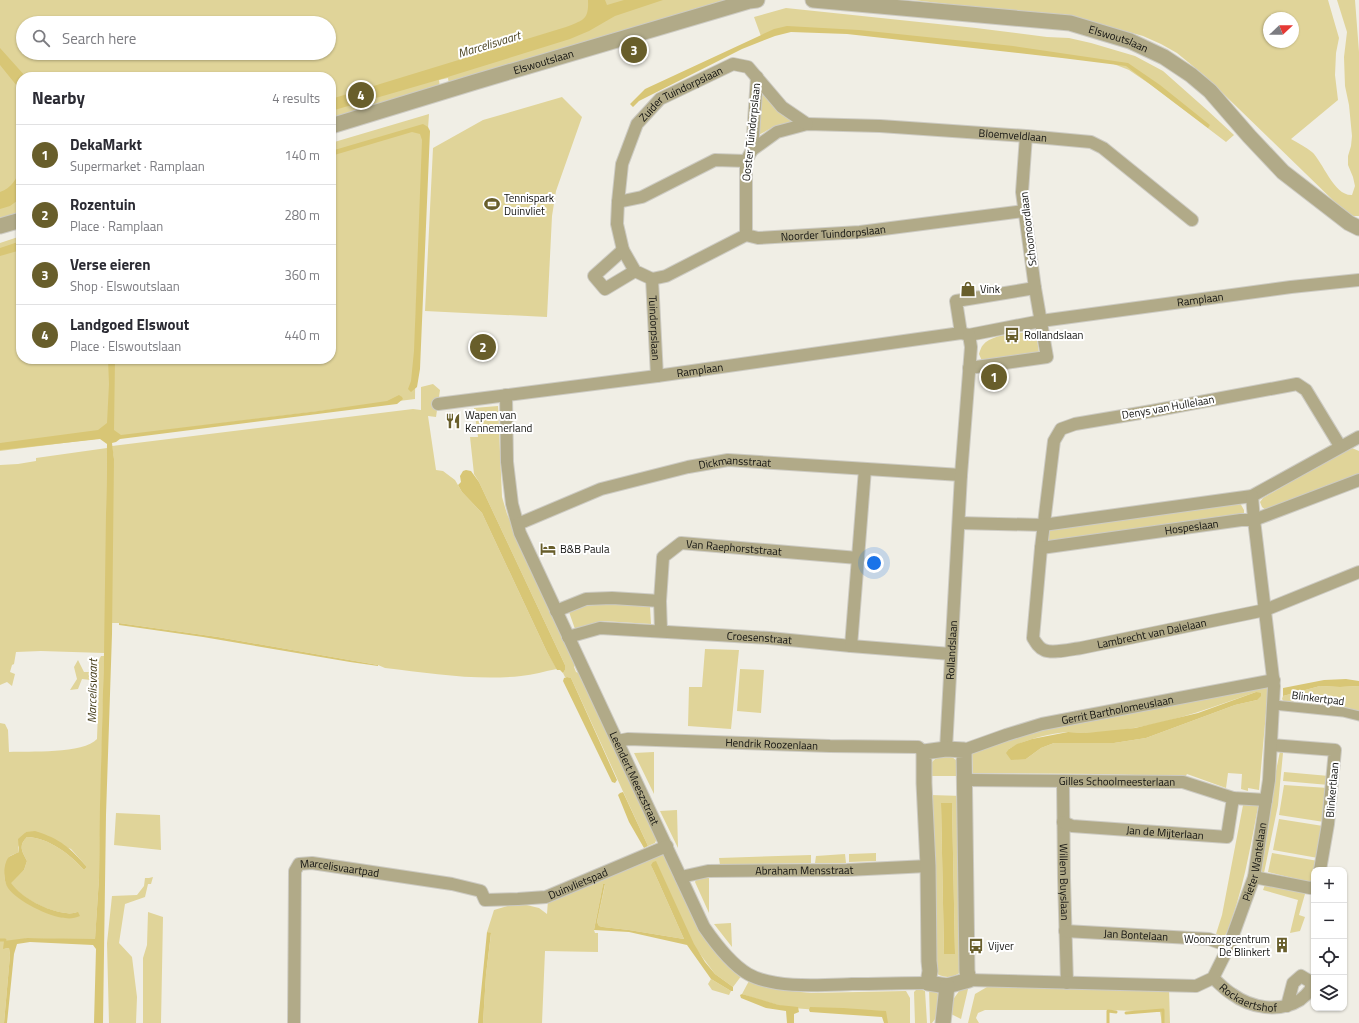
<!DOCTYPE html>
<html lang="en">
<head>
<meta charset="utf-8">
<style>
  body { margin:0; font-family:"Titillium Web",sans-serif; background:#f2f2f3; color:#2b2b33 }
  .controls { position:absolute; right:12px; bottom:12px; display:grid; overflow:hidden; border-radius:8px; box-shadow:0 1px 3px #0004 }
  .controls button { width:36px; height:36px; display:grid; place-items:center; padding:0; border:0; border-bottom:1px solid #e1e1e2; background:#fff; color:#2b2b33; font:20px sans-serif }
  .compass { position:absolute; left:1263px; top:12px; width:36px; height:36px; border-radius:50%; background:#fff; box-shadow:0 1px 3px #0004; rotate:68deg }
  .you { position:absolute; left:874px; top:563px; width:14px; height:14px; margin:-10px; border:3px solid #fff; border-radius:50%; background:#1a73e8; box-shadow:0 0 0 6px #1a73e833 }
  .badge { display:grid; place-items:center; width:26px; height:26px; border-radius:50%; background:#685e2b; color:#fff; font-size:13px; font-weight:700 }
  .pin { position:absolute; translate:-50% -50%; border:2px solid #fff; box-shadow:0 1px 4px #0006 }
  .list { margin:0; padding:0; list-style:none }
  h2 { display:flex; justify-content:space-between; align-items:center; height:52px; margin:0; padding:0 16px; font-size:17px }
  h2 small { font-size:13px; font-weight:400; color:#7c7c81 }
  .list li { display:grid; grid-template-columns:26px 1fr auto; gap:12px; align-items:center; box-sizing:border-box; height:60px; padding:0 16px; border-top:1px solid #e1e1e2 }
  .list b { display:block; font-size:15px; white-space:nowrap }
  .list p { margin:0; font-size:13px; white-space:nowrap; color:#7c7c81 }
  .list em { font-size:13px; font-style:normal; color:#7c7c81 }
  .icon { flex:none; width:22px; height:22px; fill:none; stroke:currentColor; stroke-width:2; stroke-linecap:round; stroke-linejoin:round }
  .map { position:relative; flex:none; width:1359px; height:1023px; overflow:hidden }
  .search { position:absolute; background:#fff; box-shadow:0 1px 3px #0004; left:16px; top:16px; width:320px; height:44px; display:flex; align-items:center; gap:10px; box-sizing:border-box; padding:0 14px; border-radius:22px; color:#7c7c81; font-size:15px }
  .panel { position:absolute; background:#fff; box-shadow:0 1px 3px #0004; left:16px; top:72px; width:320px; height:292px; border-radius:16px }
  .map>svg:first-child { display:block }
  .green { fill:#e0d499; fill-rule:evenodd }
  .water { fill:#d8c675 }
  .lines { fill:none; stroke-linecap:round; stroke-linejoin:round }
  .stream { stroke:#d8c675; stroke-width:3 }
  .pedestrian-casing { stroke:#cdcbc3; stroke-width:11 }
  .minor-casing { stroke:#cdcbc3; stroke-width:14 }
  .tertiary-casing { stroke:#cdcbc3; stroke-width:17 }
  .pedestrian { stroke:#b1aa88; stroke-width:9 }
  .minor { stroke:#b1aa88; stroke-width:12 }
  .tertiary { stroke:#b1aa88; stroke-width:15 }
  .labels { text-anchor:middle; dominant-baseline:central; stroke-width:4; stroke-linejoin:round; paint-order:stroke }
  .street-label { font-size:11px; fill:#131310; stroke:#fff }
  .poi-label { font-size:11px; fill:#131310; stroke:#fff; text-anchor:start }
  .water-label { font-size:12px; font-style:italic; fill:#473f1c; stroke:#fff }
</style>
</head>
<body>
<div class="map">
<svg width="1359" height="1023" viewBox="0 0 1359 1023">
  <rect width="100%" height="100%" fill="#f0eee5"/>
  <path class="green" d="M0,0H734L449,85L448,78L439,80L440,88L331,120V77H21V214L0,220ZM23,23H329V53H23Z
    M913,0H1328L1339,38L1336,53L1335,75L1338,100L1291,139C1298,143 1306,147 1312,152C1323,162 1334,196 1352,195L1355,186L1353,177L1348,165V156L1351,146L1352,136L1349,105L1345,86L1344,57L1347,32L1337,0H1355L1359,52V216H1353L1340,207L1205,76L1177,53L1161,44L1143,36L1096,23L1016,12ZM1269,18H1293V42H1269Z
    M786,8L976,28L1047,37L1069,38L1091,43L1135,56L1163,71L1207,110L1234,135L1226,142L1151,85L1129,70L1111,63L850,33L788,31L762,39L754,17Z
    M760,94L765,95L792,122L773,127L757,136Z
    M562,97L582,117L556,191L552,216L547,317L425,311L433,148L483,120Z
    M429,114L416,305L415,399L0,451V243L21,236V359H331V143Z
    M1036,332L1039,353L982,361L979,354C980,351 981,347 983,345C992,333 1022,333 1036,332Z
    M433,384L440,390L436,417L428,416L436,470L443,471L455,480L462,492L482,513L547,652L557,669C545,671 533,675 521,676C476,681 430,673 385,668L378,665L218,637L119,623H109L104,653L41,651L16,652L14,664L12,665L10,672L15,674L12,686L7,682L0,685V465L18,464L36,461V458L107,448L106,517L114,459L112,446L413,409L421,410V387Z
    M498,406L502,497L507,514L576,662L574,667L576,672L581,674L657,838L655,843L648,846L571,678L565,677L563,673L565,670V665L479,482L474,474L470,437H478L474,408Z
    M1352,448L1359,451V476L1267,511L1262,507L1260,502L1263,498L1347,449Z
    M1240,503L1244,510V515L1047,542L1048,529Z
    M606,604H627L650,607L651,624L603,621L575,629L569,612L583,606Z
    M705,649L739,650L731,729L688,726L689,687H702Z
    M101,656H104L99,878L95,940L27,938L3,949L9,948L10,955L4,1023H0V723L5,724L8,730L9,752C28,751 84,754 97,739L99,681L82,679L78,689L70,690L77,679L74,667L78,660L84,672H93ZM26,832L71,849L87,867L84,870C70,854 49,838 27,837C18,846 22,851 27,861L24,870L10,883C22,898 46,911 66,913C70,914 74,913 78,912L64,918C47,911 9,899 5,880C3,872 7,864 10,856L19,852L18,847Z
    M740,669L764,670L761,713L737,711Z
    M1266,686L1268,691L1259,790L1248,788V791L1241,789L1242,774L1228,773L1226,788L1187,774L1185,777L1179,775L1172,776L1098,774L973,773L972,753L1031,729ZM1256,692L1257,700L1235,705L1146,738L1114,743H1054L1041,748L1026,759L1009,749C1026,739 1048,734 1067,732C1073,732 1079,733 1085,733C1101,733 1118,731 1134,728C1176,721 1216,706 1256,692Z
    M1320,686L1340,687L1359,686V713L1310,704L1305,698L1302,696L1291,703H1285L1282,699L1283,696Z
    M1280,751L1290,752L1283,753L1278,805L1264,873L1260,871L1273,786Z
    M654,752V794L634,753Z
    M945,755C959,758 959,764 961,776H929C929,764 932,758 945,755Z
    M1284,772L1329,776V785L1283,781Z
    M1284,785L1328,788L1324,822L1279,815Z
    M930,795L963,796L961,972C951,979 943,978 933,972ZM941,803H952L955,954H944Z
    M1244,800L1259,802C1250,848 1243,894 1225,937L1216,934L1222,915Z
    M677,810L678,848L660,811Z
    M116,813L160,815L161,850L114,845Z
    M1279,819L1323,826L1318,858L1273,850Z
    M876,853V861L849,862V854Z
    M1272,853L1318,861L1316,870H1314V879L1309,882L1268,872Z
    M662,854L667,858L700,928L713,949L727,964L742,975L733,987L715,974L694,946L651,865L684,939L629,930L603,927L599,926L597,922L605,885L603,884L594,930L595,933H598V952L545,951L542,1023H483L486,975L491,934L487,932L494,910L518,903L539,908L547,914L548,900Z
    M845,854L846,863H815L816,856Z
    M811,855V863L720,865L719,858Z
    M709,876V913L695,882L697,877Z
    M153,877L151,884H148L145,897L125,904L119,943L132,957L137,997L136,1023H109L107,943L112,896L137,895L144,886L145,878H149Z
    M1266,882L1298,889L1305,894L1299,915L1305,917L1300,931L1290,933L1298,900L1263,890Z
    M148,912L163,917L161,1023H143V958L147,945Z
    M731,923L732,947L714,924Z
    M711,979L731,991L729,995L712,990L708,984Z
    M750,979L781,990L811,993L906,991L910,998V1023H886L885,1011C853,1010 819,1012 787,1007C772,1004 757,999 742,994Z
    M962,987L968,989L961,1019L951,1014L952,1001Z
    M987,987L1169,988L1170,1023H1162L1160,1012L1110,1010H985L978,1013L976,1018L979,1023H968L975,994Z
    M918,988L925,991L927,1023H915L914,992Z
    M929,988L935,989C945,1004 943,1010 932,1023H930Z"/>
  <path class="water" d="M588,0H605L607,5L624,0H663L615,16L589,31L570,39L438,80L331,111V99L566,27C583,20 589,20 588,0Z
    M787,26L859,30L1013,46L1128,63L1160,85L1210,125L1208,128L1126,66L1062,58L847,34L791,32L775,36L742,49L639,101L633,107L630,104L645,89L774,29Z
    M0,48L26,77H21V91L0,65Z
    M423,124L428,127L430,131L420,369L417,387L411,392L408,389L411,381L414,351L422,140L420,134L412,132L331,156V151Z
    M21,167V198L10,206L0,209V192C12,188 17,178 21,167Z
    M21,241V250L0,256V248Z
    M108,359H115L114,430L121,435L318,411L387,401L399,395L402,397L403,399L397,404L120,439L116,442L112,443L114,459L112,634L106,815L103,1023H94L96,949L93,945L30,942L17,944L14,954L7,1023H4L10,955L9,948L3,949L4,941L27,938L95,939L99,878L100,805L104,653L107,444L100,439L0,450V443L98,430L107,423L109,384Z
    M466,470L471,471L479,482L565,665V670L563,673L560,670H557L547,652L482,513L462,492L458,485L461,482L460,476L463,471Z
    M119,623L218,637L378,665V666L350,662L203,637L119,625Z
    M567,677L571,678L617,780L615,783L612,782L563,681L564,678Z
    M1346,679L1359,681V686L1340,687L1320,686L1283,696V688L1324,680Z
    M1256,692L1261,693V696L1257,700L1235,705L1146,738L1114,743H1054L1041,748L1026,759L1011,760L1006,753L1009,749L1017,744L1032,739L1068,732L1086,733L1135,728L1198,713Z
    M623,792L648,846L644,848L629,822L618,795L620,793Z
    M941,803H952L955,954H944Z
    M35,831C61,839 70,848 87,867L84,870C70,854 49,838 27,837C18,846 22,851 27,861L24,870L11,883C22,898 47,911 66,913C70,914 74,913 78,912L80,916C75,918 70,919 65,918C49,917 17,901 8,888C3,881 3,865 8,858C11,855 15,854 19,852L18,839L26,832Z
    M656,861L694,944L705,962L715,974L733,987V991H731L711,979L687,945L629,932L594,930L603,884H605L597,922L599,926L603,927L629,930L684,939L651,865L653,862Z
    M487,932L491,933L486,975L483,1023H478Z
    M742,994L779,1005L798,1007L799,1012L794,1014V1023H787L786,1011L766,1008L741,998L740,995Z
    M810,1007L843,1008L886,1011L888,1023H884L882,1017L810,1012L809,1010Z"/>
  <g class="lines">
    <path class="stream" d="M0,940H5
      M1126,1013L1163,1010V1023
      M1108,1023V1011L1116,1012"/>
    <defs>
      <path id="pedestrian" d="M1274,705L1343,712L1359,716"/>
      <g id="minor">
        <path id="s1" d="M752,150L777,132L807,124L880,126L1026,136L1091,142L1103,148L1192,220"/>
        <path d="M618,202L642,197L715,160L746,161"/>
        <path d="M746,235V161L752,150L757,77"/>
        <path d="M623,250L594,276L605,289L635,271"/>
        <path id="s2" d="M652,279L635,271L623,250L617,224L618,202L622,164L637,124L660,99L733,64L748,67L782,107L807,124"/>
        <path id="s3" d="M652,279L666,276L746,235L758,238L860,232L1024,211"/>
        <path id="s4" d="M652,279L657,376"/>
        <path d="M961,333L956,301L1035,288"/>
        <path d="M969,368L1047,357L1035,288L1022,192L1026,136"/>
        <path id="s5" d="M506,395L507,462L512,504L520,533L704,927C715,943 731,964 748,974C774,989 823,985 852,984C878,984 903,983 928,983"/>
        <path id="s6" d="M438,404L657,376L961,333L969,335L1041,321L1291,287L1359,280"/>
        <path id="s7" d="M1340,446L1306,390L1297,384L1152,411L1075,424L1061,429L1054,441L1041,548L1033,638C1036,643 1039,648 1044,650C1053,654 1072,649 1081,648L1265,610L1359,572"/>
        <path d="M959,523L1043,525L1252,496L1359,437"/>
        <path id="s8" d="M518,524L601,489L688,467L728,460L961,475"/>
        <path id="s9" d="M1041,548L1241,520H1254L1359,480"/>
        <path d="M556,611L586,599L612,598L660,601"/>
        <path id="s10" d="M661,631L660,601L663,557L681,543L858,558"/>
        <path id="s11" d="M568,637L600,628L769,638L851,646L951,654"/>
        <path d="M851,646L865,469"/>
        <path id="s12" d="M618,741L628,739L830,746L918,747L924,752"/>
        <path d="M1271,745L1335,750L1328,824L1320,870"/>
        <path id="s13" d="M946,749L961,475L971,347L969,335"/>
        <path id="s14" d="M964,750L1006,735L1042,724L1274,680"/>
        <path id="s15" d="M965,780L1183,782L1233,798L1266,800"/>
        <path id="s16" d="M1063,781L1064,878L1067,983"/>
        <path id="s17" d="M1063,822L1072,826L1227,837L1233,798"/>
        <path id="s18" d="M681,877L708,871L847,870L928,866"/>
        <path d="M1254,877L1310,888L1314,887"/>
        <path id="s19" d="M1065,931L1209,939L1229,946"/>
        <path id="s20" d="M1213,978C1219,983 1225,990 1232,994C1251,1008 1279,1013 1300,1000C1304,997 1308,993 1311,989V982L1301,976L1293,983L1287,1006"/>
        <path id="s21" d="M969,980L1196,986L1213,978L1229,946L1254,877L1269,780L1274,686L1254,520L1252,496"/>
        <path id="s22" d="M294,1023L295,871L299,864L312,863L452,884L481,891L485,900L518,899L546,897L667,846"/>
      </g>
      <g id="tertiary">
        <path id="s23" d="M813,0L1070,23L1130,41L1164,57L1191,75L1210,91L1249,136L1283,172L1349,223L1359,228"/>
        <path id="s24" d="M331,126L475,82L749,1L757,0"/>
        <path d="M0,226L21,220"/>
        <path d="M946,749L964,750L967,971L969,980L947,986L928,983L930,971L929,961L928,866L924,783V752Z"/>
        <path d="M943,1023L947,986"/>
      </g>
    </defs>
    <use href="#pedestrian" class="pedestrian-casing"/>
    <use href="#minor" class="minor-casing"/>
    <use href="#tertiary" class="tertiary-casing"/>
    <use href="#pedestrian" class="pedestrian"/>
    <use href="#minor" class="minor"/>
    <use href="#tertiary" class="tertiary"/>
  </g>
  <defs>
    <symbol id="stadium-bare" viewBox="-9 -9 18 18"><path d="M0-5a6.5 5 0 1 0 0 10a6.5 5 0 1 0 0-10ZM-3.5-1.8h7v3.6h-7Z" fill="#685e2b" stroke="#fff" stroke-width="2.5" paint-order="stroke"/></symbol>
    <symbol id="shop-bare" viewBox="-9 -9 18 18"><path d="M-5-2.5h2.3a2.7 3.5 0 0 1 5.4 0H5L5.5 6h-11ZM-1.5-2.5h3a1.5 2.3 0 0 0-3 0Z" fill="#685e2b" stroke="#fff" stroke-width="2.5" paint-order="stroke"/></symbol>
    <symbol id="bus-bare" viewBox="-9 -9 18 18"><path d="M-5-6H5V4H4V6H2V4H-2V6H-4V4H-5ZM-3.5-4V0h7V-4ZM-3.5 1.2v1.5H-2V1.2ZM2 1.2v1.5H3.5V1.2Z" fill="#685e2b" stroke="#fff" stroke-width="2.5" paint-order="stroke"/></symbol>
    <symbol id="restaurant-bare" viewBox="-9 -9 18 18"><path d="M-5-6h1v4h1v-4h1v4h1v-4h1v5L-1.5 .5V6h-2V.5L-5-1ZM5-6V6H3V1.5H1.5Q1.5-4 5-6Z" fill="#685e2b" stroke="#fff" stroke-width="2.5" paint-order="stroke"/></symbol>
    <symbol id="hotel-bare" viewBox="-9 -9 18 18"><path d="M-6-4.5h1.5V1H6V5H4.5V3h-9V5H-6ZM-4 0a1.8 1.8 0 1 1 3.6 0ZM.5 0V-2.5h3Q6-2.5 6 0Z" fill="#685e2b" stroke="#fff" stroke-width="2.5" paint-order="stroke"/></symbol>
    <symbol id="building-bare" viewBox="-9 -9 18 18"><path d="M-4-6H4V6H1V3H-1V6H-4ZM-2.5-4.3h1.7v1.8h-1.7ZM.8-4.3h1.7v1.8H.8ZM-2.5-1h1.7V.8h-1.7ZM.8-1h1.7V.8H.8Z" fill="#685e2b" stroke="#fff" stroke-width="2.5" paint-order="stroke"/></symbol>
  </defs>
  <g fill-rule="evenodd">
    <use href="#stadium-bare" x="481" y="193" width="22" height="22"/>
    <use href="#shop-bare" x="957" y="278" width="22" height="22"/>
    <use href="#bus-bare" x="1001" y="324" width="22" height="22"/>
    <use href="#restaurant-bare" x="442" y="410" width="22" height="22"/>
    <use href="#hotel-bare" x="537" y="538" width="22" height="22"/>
    <use href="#building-bare" x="1271" y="934" width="22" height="22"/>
    <use href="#bus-bare" x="965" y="935" width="22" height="22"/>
  </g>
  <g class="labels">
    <g class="street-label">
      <text stroke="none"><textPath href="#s23" startOffset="309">Elswoutslaan</textPath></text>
      <text stroke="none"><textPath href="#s24" startOffset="222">Elswoutslaan</textPath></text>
      <text stroke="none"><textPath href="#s2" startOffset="227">Zuider Tuindorpslaan</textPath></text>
      <text transform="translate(751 132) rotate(-84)">Ooster Tuindorpslaan</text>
      <text stroke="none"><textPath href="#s1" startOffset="268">Bloemveldlaan</textPath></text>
      <text transform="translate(1028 229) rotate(-97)">Schoonoordlaan</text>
      <text stroke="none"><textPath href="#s3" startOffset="192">Noorder Tuindorpslaan</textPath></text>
      <text stroke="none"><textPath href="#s6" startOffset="770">Ramplaan</textPath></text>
      <text stroke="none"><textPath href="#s4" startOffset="49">Tuindorpslaan</textPath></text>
      <text stroke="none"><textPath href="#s6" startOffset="264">Ramplaan</textPath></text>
      <text transform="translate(1168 407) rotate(-10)">Denys van Hullelaan</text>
      <text stroke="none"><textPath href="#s8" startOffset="227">Dickmansstraat</textPath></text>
      <text stroke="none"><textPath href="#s9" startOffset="152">Hospeslaan</textPath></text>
      <text stroke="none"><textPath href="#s10" startOffset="150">Van Raephorststraat</textPath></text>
      <text stroke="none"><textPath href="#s7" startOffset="655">Lambrecht van Dalelaan</textPath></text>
      <text stroke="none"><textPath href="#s11" startOffset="193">Croesenstraat</textPath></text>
      <text stroke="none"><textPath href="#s13" startOffset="99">Rollandslaan</textPath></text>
      <text transform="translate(1318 698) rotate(7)">Blinkertpad</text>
      <text stroke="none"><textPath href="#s14" startOffset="159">Gerrit Bartholomeuslaan</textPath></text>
      <text stroke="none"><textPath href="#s12" startOffset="154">Hendrik Roozenlaan</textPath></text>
      <text stroke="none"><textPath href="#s5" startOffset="410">Leendert Meeszstraat</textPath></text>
      <text stroke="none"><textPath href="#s15" startOffset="152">Gilles Schoolmeesterlaan</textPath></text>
      <text transform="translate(1332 790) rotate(-85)">Blinkertlaan</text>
      <text stroke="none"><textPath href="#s17" startOffset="103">Jan de Mijterlaan</textPath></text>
      <text stroke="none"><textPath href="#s21" startOffset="370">Pieter Wantelaan</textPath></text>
      <text stroke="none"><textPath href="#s18" startOffset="124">Abraham Mensstraat</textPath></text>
      <text stroke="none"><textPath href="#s22" startOffset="201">Marcelisvaartpad</textPath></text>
      <text stroke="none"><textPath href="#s16" startOffset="101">Willem Buyslaan</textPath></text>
      <text stroke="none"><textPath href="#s22" startOffset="450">Duinvlietspad</textPath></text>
      <text stroke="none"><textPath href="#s19" startOffset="71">Jan Bontelaan</textPath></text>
      <text stroke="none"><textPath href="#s20" startOffset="42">Rockaertshof</textPath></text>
    </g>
    <g class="poi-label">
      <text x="504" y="198">Tennispark<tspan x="504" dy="13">Duinvliet</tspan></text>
      <text x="980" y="289">Vink</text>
      <text x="1024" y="335">Rollandslaan</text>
      <text x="465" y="415">Wapen van<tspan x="465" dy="13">Kennemerland</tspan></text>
      <text x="560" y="549">B&amp;B Paula</text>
      <text x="1270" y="939" text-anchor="end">Woonzorgcentrum<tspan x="1270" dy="13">De Blinkert</tspan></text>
      <text x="988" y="946">Vijver</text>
    </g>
    <g class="water-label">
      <text transform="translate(489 44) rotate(-17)">Marcelisvaart</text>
      <text transform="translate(92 691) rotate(-89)">Marcelisvaart</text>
    </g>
  </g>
</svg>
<div class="controls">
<button>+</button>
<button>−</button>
<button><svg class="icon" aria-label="locate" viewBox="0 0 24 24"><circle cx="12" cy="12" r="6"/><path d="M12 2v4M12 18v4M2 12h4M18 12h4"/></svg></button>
<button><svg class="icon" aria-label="layers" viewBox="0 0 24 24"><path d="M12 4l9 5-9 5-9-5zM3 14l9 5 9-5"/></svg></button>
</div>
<svg class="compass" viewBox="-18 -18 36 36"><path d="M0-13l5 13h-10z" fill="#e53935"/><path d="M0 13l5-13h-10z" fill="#7c7c81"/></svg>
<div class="you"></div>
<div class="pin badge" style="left:994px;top:377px">1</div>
<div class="pin badge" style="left:483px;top:347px">2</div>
<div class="pin badge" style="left:634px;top:50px">3</div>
<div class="pin badge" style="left:361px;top:95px">4</div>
<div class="search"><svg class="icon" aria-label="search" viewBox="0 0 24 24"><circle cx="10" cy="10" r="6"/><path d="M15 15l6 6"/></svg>Search here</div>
<section class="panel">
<h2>Nearby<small>4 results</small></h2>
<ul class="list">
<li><span class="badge">1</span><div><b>DekaMarkt</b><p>Supermarket · Ramplaan</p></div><em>140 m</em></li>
<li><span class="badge">2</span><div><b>Rozentuin</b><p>Place · Ramplaan</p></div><em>280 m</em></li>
<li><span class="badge">3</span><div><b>Verse eieren</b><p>Shop · Elswoutslaan</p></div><em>360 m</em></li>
<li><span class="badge">4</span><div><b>Landgoed Elswout</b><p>Place · Elswoutslaan</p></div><em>440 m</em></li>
</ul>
</section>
</div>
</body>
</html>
